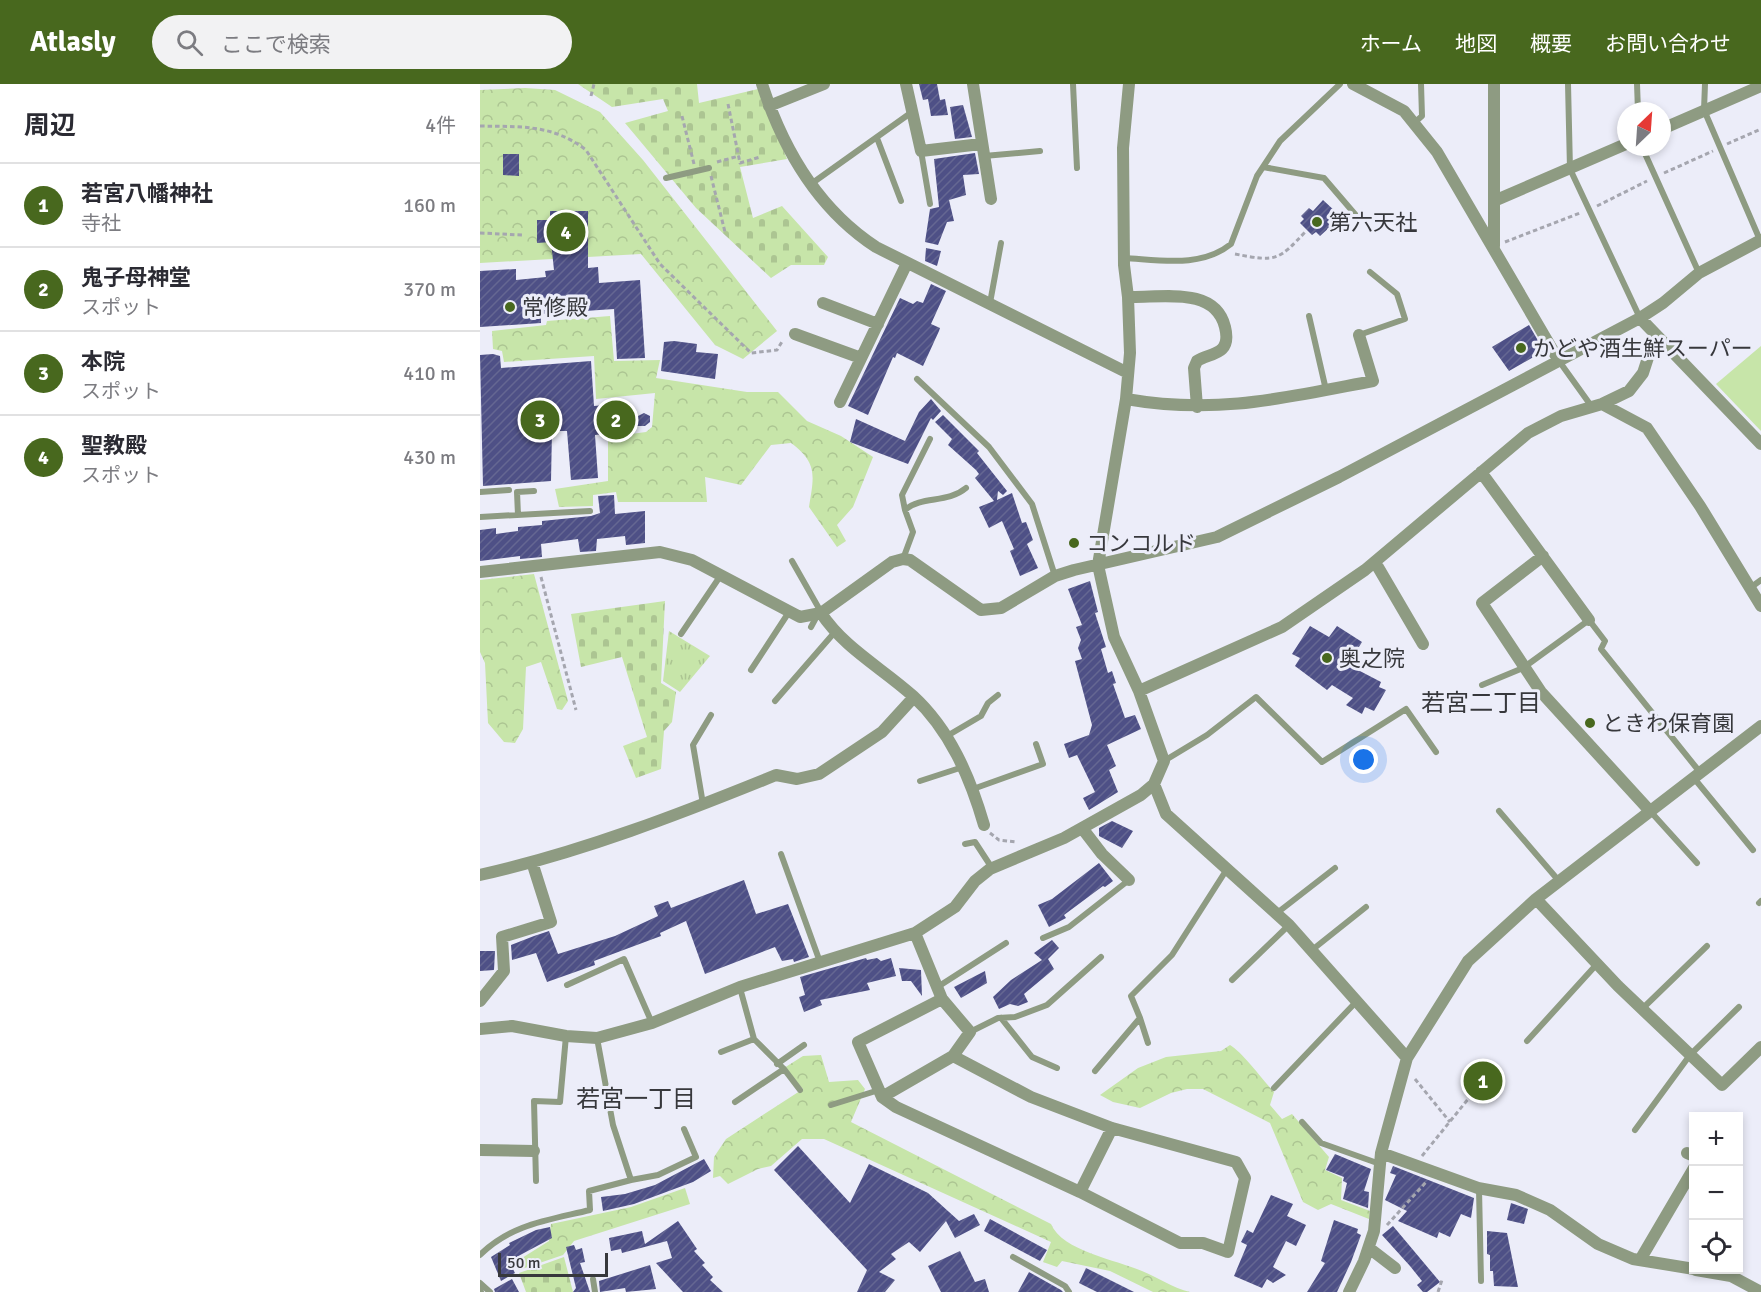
<!DOCTYPE html>
<html lang="ja">
<head>
<meta charset="utf-8">
<style>
  body { margin:0; font-family:Signika,"Noto Sans JP",sans-serif; background:#f2f2f3; color:#2b2b33 }
  .controls { position:absolute; right:18px; bottom:18px; display:grid; overflow:hidden; border-radius:0px; box-shadow:0 3px 9px #0003 }
  .controls button { width:54px; height:54px; display:grid; place-items:center; padding:0; border:0; border-bottom:2px solid #e1e1e2; background:#fff; color:#2b2b33; font:30px sans-serif }
  .compass { position:absolute; left:1137px; top:18px; width:54px; height:54px; border-radius:50%; background:#fff; box-shadow:0 3px 9px #0003; rotate:25deg }
  .scale { position:absolute; left:18px; bottom:15px; width:110px; box-sizing:border-box; padding-left:6px; border:3px solid #37383c; border-top:0; font-size:16px; line-height:21px; white-space:nowrap; color:#37383c; -webkit-text-stroke:4px #ecedf9; paint-order:stroke }
  .you { position:absolute; left:884px; top:676px; width:21px; height:21px; margin:-15px; border:4px solid #fff; border-radius:50%; background:#1a73e8; box-shadow:0 0 0 9px #1a73e833 }
  .badge { display:grid; place-items:center; width:39px; height:39px; border-radius:50%; background:#48681e; color:#fff; font-size:20px; font-weight:700 }
  .pin { position:absolute; translate:-50% -50%; border:3px solid #fff; box-shadow:0 2px 6px #0006 }
  .list { margin:0; padding:0; list-style:none }
  h2 { display:flex; justify-content:space-between; align-items:center; height:78px; margin:0; padding:0 24px; font-size:26px }
  h2 small { font-size:20px; font-weight:400; color:#7c7c81 }
  .list li { display:grid; grid-template-columns:39px 1fr auto; gap:18px; align-items:center; box-sizing:border-box; height:84px; padding:0 24px; border-top:2px solid #e1e1e2 }
  .list b { display:block; font-size:22px; white-space:nowrap }
  .list p { margin:0; font-size:20px; white-space:nowrap; color:#7c7c81 }
  .list em { font-size:20px; font-style:normal; color:#7c7c81 }
  .icon { flex:none; width:33px; height:33px; fill:none; stroke:currentColor; stroke-width:2; stroke-linecap:round; stroke-linejoin:round }
  .map { position:relative; flex:none; width:1281px; height:1208px; overflow:hidden }
  header { display:flex; align-items:center; gap:36px; box-sizing:border-box; height:84px; padding:0 30px; background:#48681e; color:#fff }
  header strong { font-size:28px }
  nav { display:flex; gap:33px; margin-inline-start:auto; font-size:21px }
  .search { width:420px; height:54px; background:#f2f2f3; display:flex; align-items:center; gap:15px; box-sizing:border-box; padding:0 21px; border-radius:33px; color:#7c7c81; font-size:22px }
  main { display:flex }
  aside { flex:1; background:#fff }
  .map>svg:first-child { display:block }
  .grass { fill:url(#grass-tufts) }
  .forest { fill:url(#forest-crowns) }
  .cemetery { fill:url(#cemetery-stones) }
  .pitch { fill:#c7e5a9 }
  .building { fill:url(#building-hatch) }
  .lines { fill:none; stroke-linecap:round; stroke-linejoin:round }
  .path { stroke:#a5a6af; stroke-width:3; stroke-dasharray:4.5 3; stroke-linecap:butt }
  .service { stroke:#8e9b82; stroke-width:6 }
  .minor { stroke:#8e9b82; stroke-width:12 }
  .tertiary { stroke:#8e9b82; stroke-width:12 }
  .poi-dot { fill:#48681e; stroke:#ecedf9; stroke-width:2 }
  .labels { text-anchor:middle; dominant-baseline:central; stroke-width:6; stroke-linejoin:round; paint-order:stroke }
  .poi-label { font-size:22px; fill:#37383c; stroke:#ecedf9; text-anchor:start }
  .neighbourhood-label { font-size:24px; fill:#37383c; stroke:#ecedf9 }
</style>
</head>
<body>
<header>
<strong>Atlasly</strong>
<div class="search"><svg class="icon" aria-label="search" viewBox="0 0 24 24"><circle cx="10" cy="10" r="6"/><path d="M15 15l6 6"/></svg>ここで検索</div>
<nav><a>ホーム</a><a>地図</a><a>概要</a><a>お問い合わせ</a></nav>
</header>
<main>
<aside>
<h2>周辺<small>4件</small></h2>
<ul class="list">
<li><span class="badge">1</span><div><b>若宮八幡神社</b><p>寺社</p></div><em>160 m</em></li>
<li><span class="badge">2</span><div><b>鬼子母神堂</b><p>スポット</p></div><em>370 m</em></li>
<li><span class="badge">3</span><div><b>本院</b><p>スポット</p></div><em>410 m</em></li>
<li><span class="badge">4</span><div><b>聖教殿</b><p>スポット</p></div><em>430 m</em></li>
</ul>
</aside>
<div class="map">
<svg width="1281" height="1208" viewBox="0 0 1281 1208">
  <defs>
    <pattern id="grass-tufts" width="24" height="20" patternUnits="userSpaceOnUse" patternTransform="scale(1.5)"><rect width="24" height="20" fill="#c7e5a9"/><path d="M3 7l-1-3M5 7V3M7 7l1-3M15 17l-1-3M17 17v-4M19 17l1-3" fill="none" stroke="#acc592"/></pattern>
    <pattern id="forest-crowns" width="20" height="18" patternUnits="userSpaceOnUse" patternTransform="scale(1.5)"><rect width="20" height="18" fill="#c7e5a9"/><path d="M2 6a3 3 0 1 1 6 0M12 15a3 3 0 1 1 6 0" fill="none" stroke="#acc592"/></pattern>
    <pattern id="cemetery-stones" width="16" height="16" patternUnits="userSpaceOnUse" patternTransform="scale(1.5)"><rect width="16" height="16" fill="#c7e5a9"/><path d="M2 7V4a2 2 0 0 1 4 0v3zM10 15v-3a2 2 0 0 1 4 0v3z" fill="#acc592"/></pattern>
    <pattern id="building-hatch" width="6" height="6" patternUnits="userSpaceOnUse" patternTransform="scale(1.5)"><rect width="6" height="6" fill="#4e5086"/><path d="M-1 1l2-2M0 6l6-6M5 7l2-2" fill="none" stroke="#656792"/></pattern>
  </defs>
  <rect width="100%" height="100%" fill="#ecedf9"/>
  <path class="grass" d="M189,547L230,572L200,608L183,597Z"/>
  <path class="forest" d="M45,4L75,6L120,28L163,76L297,247L263,275L235,261L161,170L0,179V6Z
    M130,232L134,277L180,276L176,294L267,308H298L327,337L361,352L393,373L373,423L357,441L366,457L357,463L329,423C334,392 338,379 311,359L291,361L261,401L225,393L227,418H138L136,408L113,411V422L79,423L75,405L128,397V353L166,348L172,343L175,309L116,315L114,272L24,278L22,267L13,265L12,247L66,241L67,237Z
    M54,490L88,617L82,626L77,625L61,578L46,583L43,645L35,659L24,658L8,639L5,579L0,568V496Z
    M750,961C762,968 782,995 794,1008L790,1021L802,1035L812,1030L849,1073L845,1086L862,1094L861,1116L890,1127L889,1135L851,1120L838,1126L823,1118L790,1039L723,1005H707L691,1009L660,1024L633,1018L620,1011L658,984L686,973L741,967Z
    M341,971L349,998L378,996L385,1005L371,1038L571,1140C582,1167 637,1176 662,1187C677,1193 693,1204 710,1208H673L630,1187L582,1177L577,1183L563,1178L571,1158L344,1055H322L291,1082L278,1085L248,1100L240,1092L233,1094L234,1073L246,1055L323,1005L304,984L323,972Z
    M205,1104L210,1120L94,1157L83,1171L39,1186L34,1179L69,1157L71,1140L151,1123Z"/>
  <path class="cemetery" d="M98,0H217L219,19L278,5L307,75L260,83L273,134L302,122L348,173L344,181H311L291,194L216,124L145,39L188,27L183,15L132,23Z
    M185,517L181,599L196,608L192,638L184,647L181,685L156,694L143,662L167,653L142,573L101,583L91,530Z
    M84,1173L93,1208H46L39,1189Z"/>
  <path class="pitch" d="M1281,262V347L1236,300Z"/>
  <path class="building" d="M439,0H457L460,16L465,15L468,31L451,32L448,15L443,16Z
    M483,21L492,53L475,55L470,23Z
    M495,69L499,90L483,91L486,111L469,116L474,137L467,138L458,161L445,158L450,125L459,123L454,75Z
    M23,70H39V92L23,91Z
    M843,116L856,128L847,138L851,142L840,152L836,148L832,151L820,139L824,135L821,132L829,124L833,127Z
    M70,127H108V184L118,183L119,199L160,196L165,274L137,275L134,225L61,230V239L0,243V187L36,185V196L66,193L65,187L74,186L71,158L57,159V136H70Z
    M446,164L461,167L457,182L445,177Z
    M451,200L466,207L451,240L460,244L459,247L443,282L417,269L415,274L413,273L388,331L368,322L420,214L433,220L437,217L443,219Z
    M1049,241L1064,267L1029,287L1012,263Z
    M194,257L217,260L216,268L238,270L235,295L181,287L184,258Z
    M13,270L20,272L21,284L111,277L114,322L146,319L148,337L164,329L170,332V338L165,342H148V348L115,351L118,394L91,396L87,347H72L71,397L3,402L0,271Z
    M451,315L461,327L453,336L451,334L428,380L370,358L376,335L425,357L439,328Z
    M463,331L499,367L497,369L527,407L523,411L518,407L517,416L532,409L542,439L546,438L553,456L547,460L558,484L540,492L530,467L534,465L522,437L509,444L499,423L514,417L495,394L499,390L496,386L468,361L472,355L455,338Z
    M134,411L135,430L165,427V459L146,461L145,452L117,455L116,467L100,468L98,455L61,460L62,473L40,475V472L0,477V446L16,444V450L38,447V443L62,441V437L111,432L120,429L118,412Z
    M610,497L618,528L615,529L626,563L621,565L628,589L632,587L636,599L633,600L645,634L655,631L661,645L627,661L636,682L629,686L638,708L609,726L603,714L615,708L597,671L589,674L584,660L609,651L612,641L595,577L602,575L598,564L601,556L596,543L602,541L588,505Z
    M830,542L849,553L857,542L882,558L874,571L883,577L878,586L901,598L899,603L906,606L894,627L885,623L882,630L866,621L873,614L852,601L847,606L815,582L820,574L812,570Z
    M632,737L653,747L642,764L619,752V744Z
    M619,779L633,797L625,803L623,802L584,831L586,834L569,843L558,821L572,815Z
    M264,796L276,830L308,820L329,873L314,878L313,875L302,877L295,863L225,890L206,837L180,849L181,852L114,877L115,881L67,898L56,869L32,876L31,861L54,852L69,847L78,870L135,852L178,832L174,822L188,817L191,824Z
    M572,856L579,864L568,875L574,885L544,910L548,918L538,922L530,920L519,925L513,913L531,896L562,876L554,869Z
    M0,867H15L14,886L0,887Z
    M386,874L387,876L397,874L401,877L411,874L416,892L387,899L390,906L340,916L342,921L324,928L319,913L325,911L320,893Z
    M419,884L441,886L442,912L431,897H422Z
    M505,887L507,899L481,914L474,903Z
    M1000,983L1018,999L1006,1013L1001,1008L997,1013L987,1004L993,998L989,995Z
    M318,1062L370,1119L389,1080L448,1109L479,1137L494,1130L500,1141L475,1154L466,1137L440,1168L429,1158L411,1170L416,1175L399,1188L415,1196L405,1208H377L387,1186L294,1086Z
    M855,1070L891,1085L884,1107L889,1108L888,1124L863,1115L867,1099L863,1097L864,1093L846,1086Z
    M224,1075L231,1087L213,1098L154,1120L123,1127L121,1113L145,1110L175,1101Z
    M913,1082L994,1114L991,1134L981,1130L970,1153L959,1148L957,1154L918,1137L927,1127L905,1116L916,1091L910,1089Z
    M791,1111L813,1120L807,1132L826,1141L816,1162L806,1157L793,1183L806,1191L793,1199L787,1195L782,1204L754,1192L767,1161L761,1158L767,1146L773,1149Z
    M1031,1119L1048,1125L1044,1140L1027,1136Z
    M510,1135L567,1166L560,1177L504,1147Z
    M854,1136L878,1145L877,1149L881,1151L871,1178L857,1208H827L845,1179L841,1177Z
    M198,1137L217,1165L214,1167L225,1179L222,1181L233,1193L230,1196L243,1208H203L176,1179L192,1174L187,1157L142,1169L141,1165L131,1167L129,1154L162,1147L165,1160Z
    M913,1142L960,1198L947,1208H943L937,1201L942,1197L930,1182L902,1151Z
    M70,1143L72,1154L29,1177L35,1189L21,1197L11,1173L30,1161L29,1159L56,1146Z
    M1007,1147L1027,1149L1038,1203L1014,1202L1013,1187H1010V1171L1007,1170Z
    M94,1161L96,1166L102,1164L105,1178L100,1179L110,1208H93L96,1204L86,1163Z
    M480,1167L495,1198L505,1195L509,1208H461L448,1182Z
    M170,1181L176,1205L146,1208L145,1204L120,1208L119,1197Z
    M606,1184L654,1208H617L599,1199Z
    M549,1188L581,1206L583,1208H538Z
    M32,1195L39,1208H15L14,1205Z"/>
  <g class="lines">
    <path class="path" d="M111,12L114,0
      M248,20L260,79L280,73
      M202,32L214,80
      M0,42C42,43 72,40 106,66L180,180L271,269L297,266L303,256
      M1247,60L1281,45
      M237,78L259,72
      M1184,89L1233,67
      M231,92L245,148
      M1117,122L1167,97
      M0,149L42,151
      M1025,158L1100,129
      M755,170C797,178 798,177 827,146
      M61,493L96,626
      M510,749L519,756L537,758
      M935,995L970,1038
      M942,1072L993,1009
      M907,1141L947,1097
      M958,1208L962,1196"/>
    <path class="service" d="M593,0L597,84
      M1088,0L1090,85L1160,234
      M1157,0L1158,27
      M1225,0L1224,26L1280,156
      M934,39L942,32L941,0
      M397,54L421,117
      M1162,63L1219,189
      M441,67L450,120
      M504,72L560,67
      M783,83L844,94L880,136
      M186,94L229,84
      M331,100L432,28
      M644,174C681,176 721,184 751,160L777,92L800,57L860,0
      M510,219L521,159
      M829,232L846,306
      M879,251L925,235L917,210L890,188
      M1079,277L1112,323
      M437,295L509,363L552,420L575,492
      M0,408L29,406
      M425,426L422,411L450,355
      M38,431L37,408L54,407
      M0,433L110,427
      M423,475L433,448L425,426C442,411 467,420 486,404
      M312,477L341,528
      M1270,504L1281,496
      M331,543L338,530
      M201,550L241,491
      M271,586L309,528
      M1002,601L1043,584L1109,536L1125,557L1121,565L1219,687
      M295,617L354,549
      M467,652L501,632L508,619L518,611
      M684,677L727,651L776,613L842,678L926,625L956,668
      M1213,693L1273,766
      M440,697L483,683
      M493,705L563,680L556,660
      M223,720L213,661L231,631
      M1019,727L1079,797
      M1170,727L1217,779
      M485,760L495,758L512,784
      M301,770L340,878
      M1279,819L1281,817
      M797,829L855,784
      M563,854L589,843L649,796
      M832,866L886,823
      M752,896L809,841
      M87,901L144,875L172,939
      M456,904L526,859
      M1162,925L1227,862
      M521,934L552,973L577,984
      M660,934L668,959
      M490,948L518,934L535,933L567,921L621,873
      M1047,957L1117,880
      M241,968L274,955
      M297,980L324,961
      M304,985L320,1006
      M615,987L660,934L651,912L692,871L747,785
      M794,1004L876,918
      M255,1018L304,985L274,955L260,904
      M351,1021L399,1006
      M822,1038L841,1059L900,1080
      M1155,1046L1210,971L1259,923
      M151,1096L178,1091L216,1073L204,1045
      M56,1097L54,1017L80,1018L86,952
      M999,1105L1001,1197
      M0,1171C31,1140 69,1136 110,1126L109,1107L151,1096L133,1041L117,954
      M533,1173L585,1202L589,1208
      M113,1195L115,1208
      M0,1199L10,1208
      M0,1206L1,1208"/>
    <path class="minor" d="M282,0C303,65 338,125 396,163L648,289
      M426,0L441,67L501,60
      M493,0L511,115
      M873,0L924,27L957,68L1079,277
      M289,22L344,0
      M1182,45L1281,2
      M1014,117L1146,60
      M648,213C682,214 735,202 745,243C747,251 748,259 742,265C736,271 724,272 717,277L714,284L717,323
      M343,219L398,240
      M1160,234L1281,360
      M315,250L381,274
      M646,315C737,331 804,314 893,297L879,251
      M360,318L427,179
      M1122,320L1167,344L1220,422L1281,522
      M1001,388L1109,536
      M1063,472L1002,519L1061,608L1169,726
      M895,478L943,560
      M0,488L180,468L212,476L320,533L341,529L412,478L423,475L430,476L501,526L521,524L575,492L594,486L737,453L859,393L1160,234L1183,219L1219,189L1281,156
      M341,529C364,564 402,584 433,612C470,646 490,693 504,741
      M659,607L802,543L885,486L1048,349L1081,332L1122,320L1149,307L1163,289L1175,252
      M674,700L686,730L809,841L927,974
      M602,744L622,770L649,796
      M0,791C102,768 200,730 296,691L317,695L339,690L402,648L434,613
      M1056,815L1138,902L1242,1001L1281,963
      M435,849L462,915L490,948L473,972L551,1013L632,1044L756,1078L765,1094L748,1168L723,1159H700L600,1108L416,1023L402,1013L378,958L462,915
      M0,917L24,887L22,853L71,838L52,778
      M0,945L32,942L86,952L117,954L172,939L260,903L435,849L475,823L495,797L510,785L584,754L661,711L674,700L684,677L659,607L634,553L618,481L646,315L650,269L648,213L644,181L643,64L649,0
      M402,1013L473,972
      M0,1066L54,1067
      M901,1069L998,1104L1036,1111L1070,1126L1118,1160L1153,1175L1214,1185
      M1207,1069L1214,1072
      M600,1108L632,1044
      M889,1164L915,1184
      M1160,1176L1214,1084
      M1216,1186L1251,1192L1281,1208
      M869,1208L884,1177L894,1147L901,1069L927,974L988,877L1056,815L1281,642"/>
    <path class="tertiary" d="M1014,0V162"/>
  </g>
  <g class="poi-dot">
    <circle cx="837" cy="138" r="6"/>
    <circle cx="30" cy="223" r="6"/>
    <circle cx="1041" cy="264" r="6"/>
    <circle cx="594" cy="459" r="6"/>
    <circle cx="847" cy="574" r="6"/>
    <circle cx="1110" cy="639" r="6"/>
  </g>
  <g class="labels">
    <g class="poi-label">
      <text x="849" y="138">第六天社</text>
      <text x="42" y="223">常修殿</text>
      <text x="1053" y="264">かどや酒生鮮スーパー</text>
      <text x="606" y="459">コンコルド</text>
      <text x="859" y="574">奥之院</text>
      <text x="1122" y="639">ときわ保育園</text>
    </g>
    <g class="neighbourhood-label">
      <text x="1001" y="619">若宮二丁目</text>
      <text x="156" y="1015">若宮一丁目</text>
    </g>
  </g>
</svg>
<div class="controls">
<button>+</button>
<button>−</button>
<button><svg class="icon" aria-label="locate" viewBox="0 0 24 24"><circle cx="12" cy="12" r="6"/><path d="M12 2v4M12 18v4M2 12h4M18 12h4"/></svg></button>
</div>
<svg class="compass" viewBox="-18 -18 36 36"><path d="M0-13l5 13h-10z" fill="#e53935"/><path d="M0 13l5-13h-10z" fill="#7c7c81"/></svg>
<div class="scale">50 m</div>
<div class="you"></div>
<div class="pin badge" style="left:1003px;top:997px">1</div>
<div class="pin badge" style="left:136px;top:336px">2</div>
<div class="pin badge" style="left:60px;top:336px">3</div>
<div class="pin badge" style="left:86px;top:148px">4</div>
</div>
</main>
</body>
</html>
